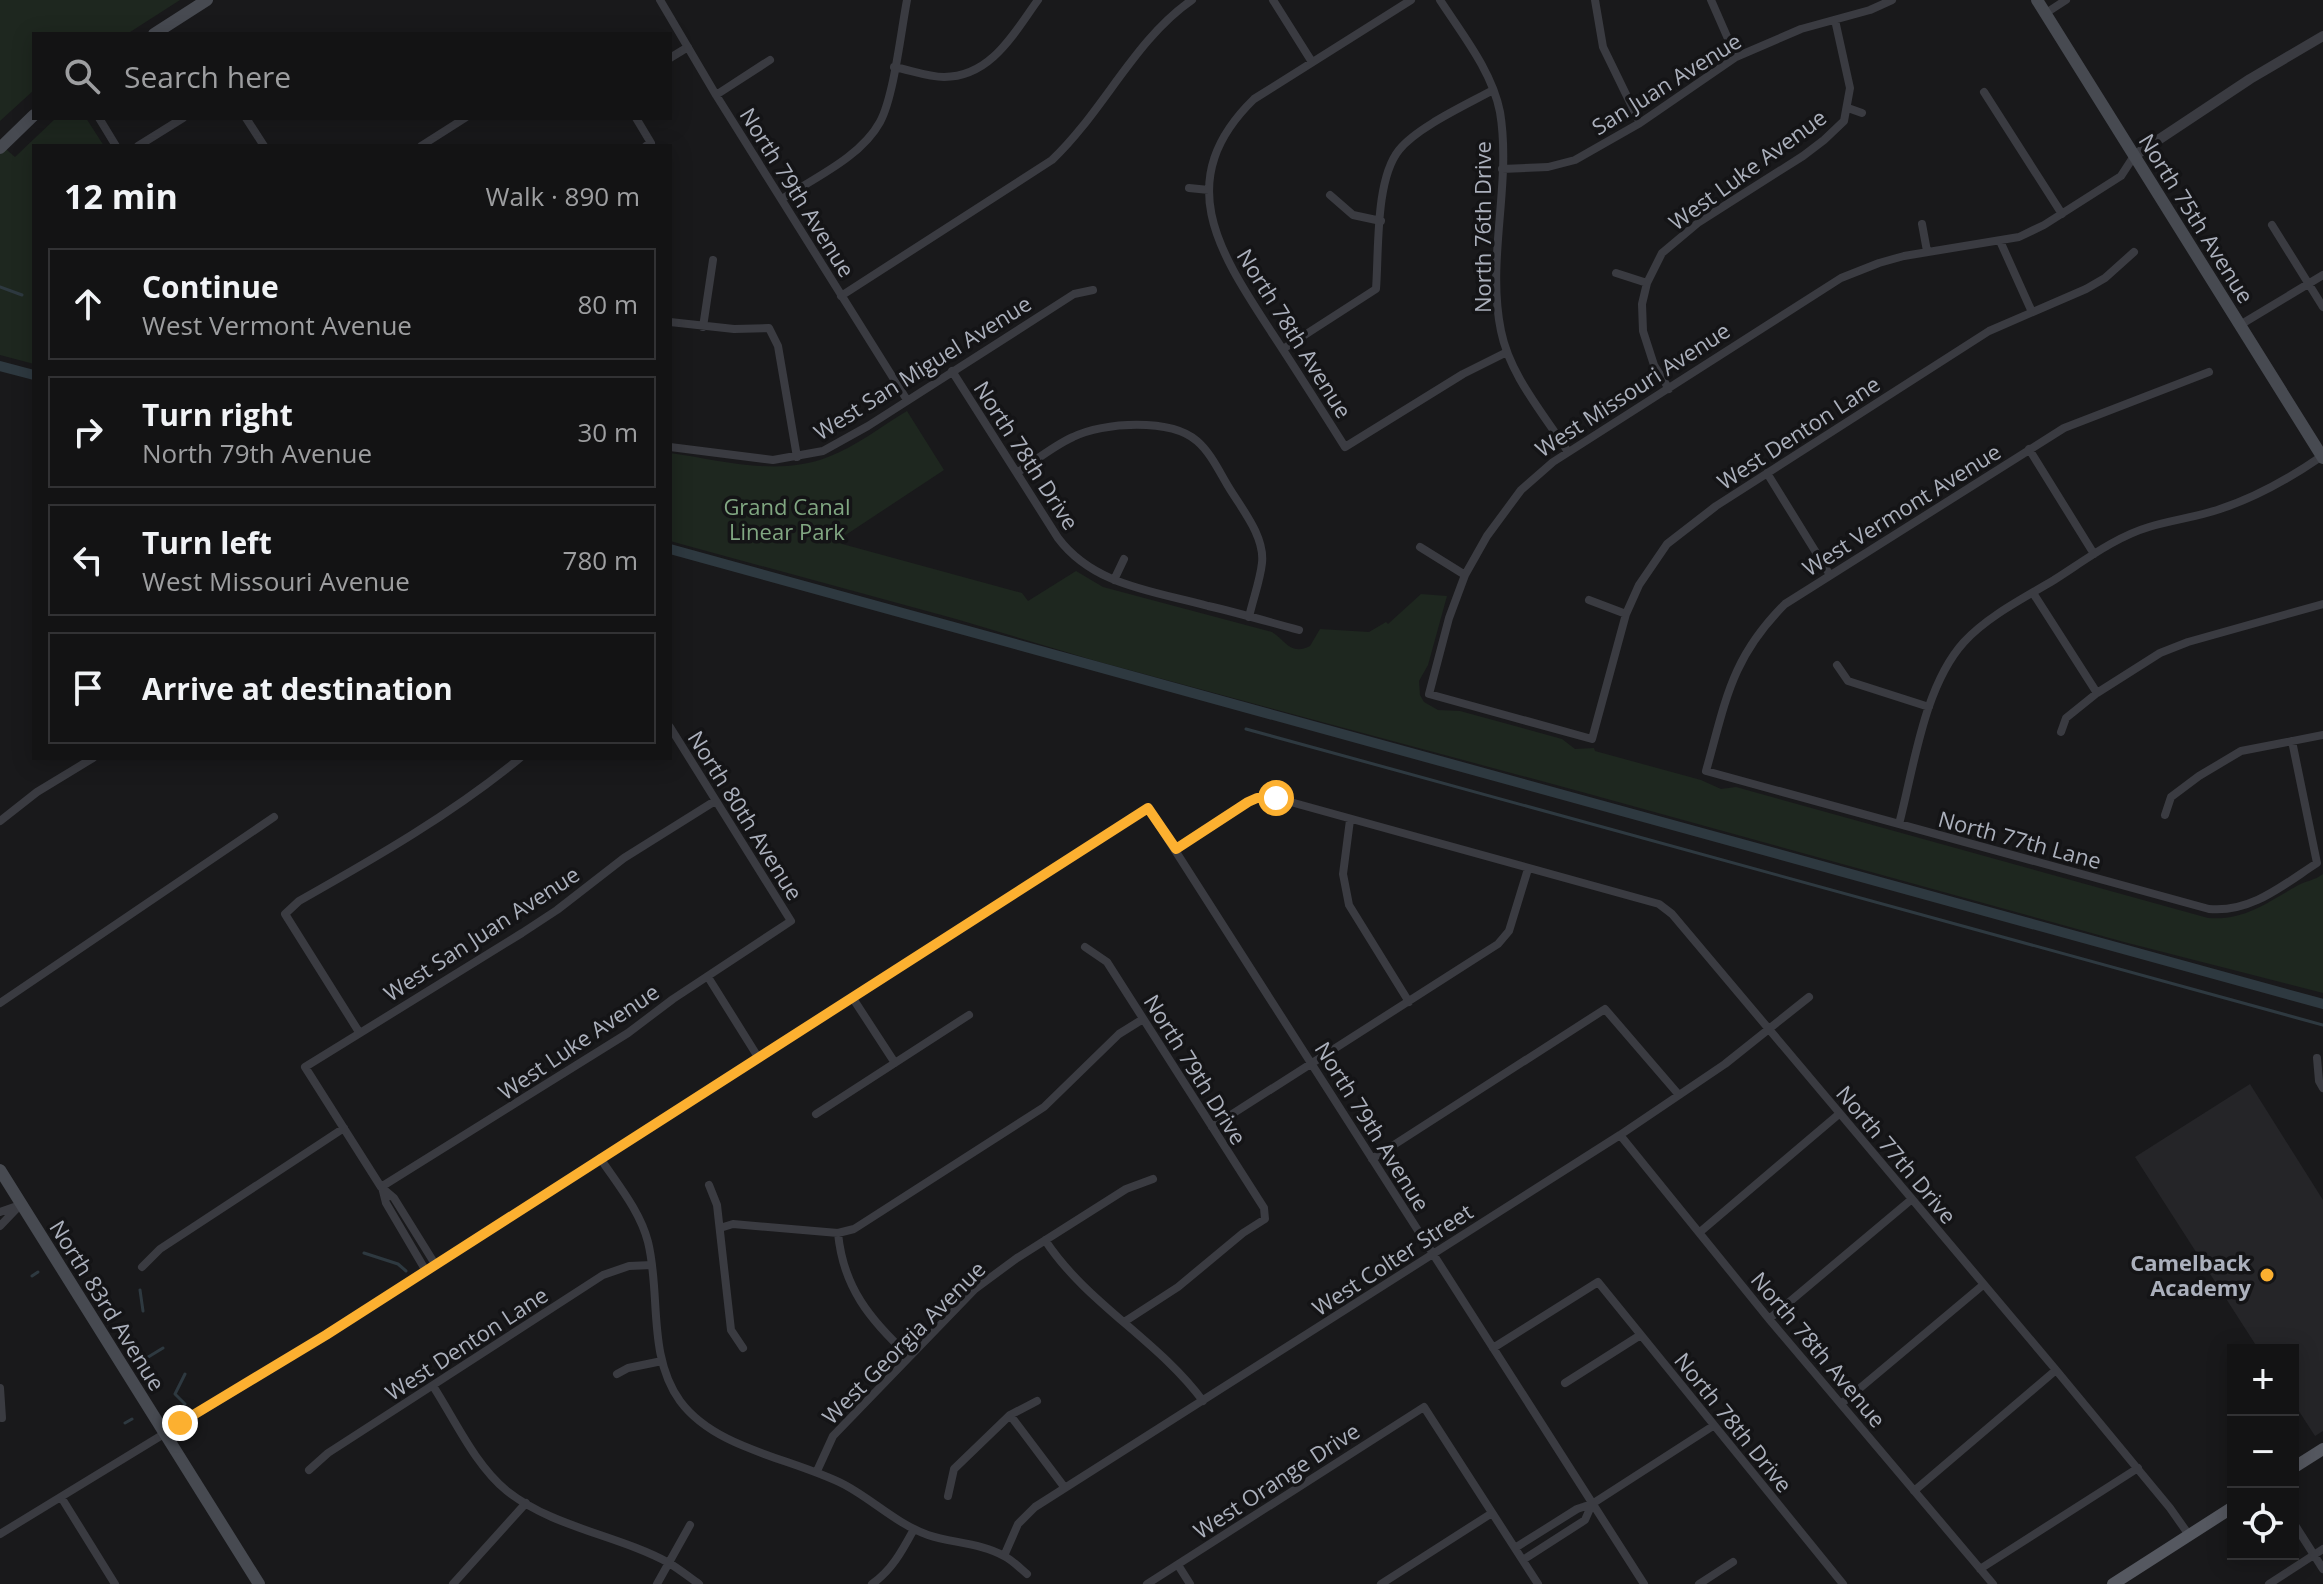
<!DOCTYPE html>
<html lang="en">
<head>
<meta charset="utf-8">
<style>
  body { margin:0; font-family:"Open Sans",sans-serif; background:#1c1c1d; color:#f1f3f6 }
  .controls { position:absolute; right:24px; bottom:24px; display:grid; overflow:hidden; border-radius:0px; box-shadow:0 4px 20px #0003 }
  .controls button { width:72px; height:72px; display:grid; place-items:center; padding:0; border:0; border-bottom:2px solid #323234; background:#131314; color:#f1f3f6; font:40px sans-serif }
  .stop { position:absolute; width:24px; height:24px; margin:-18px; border:6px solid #fcb030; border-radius:50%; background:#fff }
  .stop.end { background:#fcb030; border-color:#fff; box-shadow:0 2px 8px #0008 }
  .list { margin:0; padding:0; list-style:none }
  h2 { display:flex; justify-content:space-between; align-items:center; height:104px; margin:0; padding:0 32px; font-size:34px }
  h2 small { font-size:26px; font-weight:400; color:#9d9ea0 }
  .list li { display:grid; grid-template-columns:52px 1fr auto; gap:24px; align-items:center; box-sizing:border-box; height:112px; margin:0 16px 16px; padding:0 16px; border:2px solid #323234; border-radius:0px }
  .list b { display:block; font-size:30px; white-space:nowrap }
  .list p { margin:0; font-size:26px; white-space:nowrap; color:#9d9ea0 }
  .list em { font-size:26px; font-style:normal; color:#9d9ea0 }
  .icon { flex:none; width:44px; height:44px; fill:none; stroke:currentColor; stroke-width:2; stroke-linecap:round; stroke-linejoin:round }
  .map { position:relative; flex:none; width:2323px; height:1584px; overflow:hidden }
  .search { position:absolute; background:#131314; box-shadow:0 4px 20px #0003; left:32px; top:32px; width:640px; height:88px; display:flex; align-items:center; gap:20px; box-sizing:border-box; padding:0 28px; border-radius:0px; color:#9d9ea0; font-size:30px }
  .panel { position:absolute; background:#131314; box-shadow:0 4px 20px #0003; left:32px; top:144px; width:640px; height:616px; border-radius:0px }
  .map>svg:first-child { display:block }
  .built { fill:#252528 }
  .green { fill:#1e271f }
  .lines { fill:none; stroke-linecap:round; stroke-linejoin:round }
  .stream { stroke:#2e3940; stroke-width:3 }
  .canal { stroke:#2e3940; stroke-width:10 }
  .minor { stroke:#3a3b41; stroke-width:8 }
  .tertiary { stroke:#3a3b41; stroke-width:10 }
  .secondary { stroke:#474a51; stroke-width:12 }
  .primary { stroke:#555860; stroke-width:12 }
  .route { stroke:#fcb030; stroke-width:10 }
  .poi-dot { fill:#fcb030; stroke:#141416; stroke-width:3 }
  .labels { text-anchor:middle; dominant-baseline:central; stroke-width:7; stroke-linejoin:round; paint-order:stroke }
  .street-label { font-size:22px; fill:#abb0bc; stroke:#141416 }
  .park-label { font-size:22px; fill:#81a782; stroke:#141416 }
  .poi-label { font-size:22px; font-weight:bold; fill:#abb0bc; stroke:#141416; text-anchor:end }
</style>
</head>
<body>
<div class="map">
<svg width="2323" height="1584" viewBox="0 0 2323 1584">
  <rect width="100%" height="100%" fill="#19191b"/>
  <path class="built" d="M2250,1084L2323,1200V1431L2315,1436L2293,1402V1350H2259L2135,1157Z"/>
  <path class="green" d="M0,0H180L127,34H34V90L0,121Z
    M56,118H86L104,146H34V364L0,355V144L15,157Z
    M907,411L944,470L835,542L1022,593L1028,601L1076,571L1103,587L1272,632C1286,641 1291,656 1310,646L1320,629L1369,632L1386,622L1388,624L1421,594L1447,596L1428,665L1419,681L1420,695L1424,702L1438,710L1460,711L1562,739L1575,749L1594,748L1595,751L1701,780L1721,789L1736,787L2208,918C2243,921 2265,904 2295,887C2304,881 2314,881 2323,874V993L2124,942L1582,792L1096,661L956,619L670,541V453C721,460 777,477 828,457C855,447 882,426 907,411Z"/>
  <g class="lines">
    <path class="stream" d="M0,287L22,295
      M1246,729L2323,1025
      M364,1253L398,1264L406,1271
      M32,1276L38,1272
      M140,1290L143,1311
      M140,1362L163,1348
      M185,1404L175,1394L185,1374
      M125,1423L132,1419"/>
    <path class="canal" d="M0,366L34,375
      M670,549L2323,1004"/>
    <path class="minor" d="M660,0L716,95L907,400
      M1273,0L1312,62
      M1411,0L1254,99C1170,181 1220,253 1272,333C1297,371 1321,409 1345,447L1463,374L1507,352
      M1440,0C1462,34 1492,71 1500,112C1512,184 1486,259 1501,331C1510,376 1544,414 1568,452
      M1595,0L1603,47L1640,123
      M1711,0L1736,57
      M2046,13L2066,0
      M670,58L688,47
      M894,67C910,70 928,77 944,77C991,77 1014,33 1038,0
      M1984,92L2062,214
      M716,95L770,60
      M1848,108L1862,113
      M99,118L116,146
      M246,118L264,146
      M636,118L651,143L646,146
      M138,146L183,118
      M421,146L465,118
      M1502,169L1548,167L1575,160L1640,123L1736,57L1801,29L1870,10L1892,0
      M1189,188L1209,190
      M1330,195L1353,215L1381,221
      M782,199C814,178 861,157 880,122C894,96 901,31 907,0
      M1922,224L1927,251
      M2272,225L2323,307
      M2000,241L2032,312
      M2134,252L2105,278L2086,289L1989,331L1716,506L1667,544L1639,585L1626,614L1592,739L1429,694L1449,618L1465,575L1487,536L1521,490L1553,462L1841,278L1879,263L1904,256L2019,237L2044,225L2121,176L2134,156
      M1616,273L1647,283
      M841,296L1052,160C1103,112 1135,39 1192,0
      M670,322L734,329L769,328L778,346L797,457
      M2240,325L2323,275
      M703,327L713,260
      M1283,349L1376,289C1379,251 1375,180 1399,150C1417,127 1468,104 1493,90
      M952,371L1058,538C1094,586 1154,591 1208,606C1239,613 1269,622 1299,630
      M2209,372L2064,428L1785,604C1731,658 1726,700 1706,771L2209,909C2251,913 2283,885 2317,863L2292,741
      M1669,389L1654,365L1643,331L1642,304L1647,283L1662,253L1699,222L1803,156L1824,140L1844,121L1850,88L1835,20
      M670,447L773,460L823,451L868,426L1074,294L1093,290
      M2029,449L2094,554
      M1017,473C1035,461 1053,446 1073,437C1103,422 1171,418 1197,441C1210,452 1219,471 1228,486C1241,508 1265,536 1262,563C1260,581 1253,599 1249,617
      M1767,473L1830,575
      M1420,547L1465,575
      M1114,580L1124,559
      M2033,593L2097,693
      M1589,600L1626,614
      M1837,665L1848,681L1929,707
      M2061,732L2066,718L2097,693L2160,653L2188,642L2323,604
      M2165,815L2171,797L2199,776L2241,751L2323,735
      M1350,820L1343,874L1349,905L1409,1002
      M0,821L37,792L93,758
      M1899,824C1914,767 1924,686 1964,642C1988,616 2024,598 2054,580C2084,561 2115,537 2149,527C2172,520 2197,517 2220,509C2257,497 2290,478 2322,456
      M1176,849L1248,802L1257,798H1276L1659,904L1672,914L2056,1370L2170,1508L2189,1535
      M1085,947L1107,962L1264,1208L1265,1219L1243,1233L1178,1287L1124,1322
      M708,977L758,1057
      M852,997L895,1063
      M0,1003L274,817
      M359,1032L285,914L299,901C375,858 452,814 520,758
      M2317,1058L2319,1081L2323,1088
      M816,1114L969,1015
      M1212,1127L1498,944L1509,931L1528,869
      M1620,1135L1769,1319L1993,1584
      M600,1158C618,1185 640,1211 648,1242C661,1294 647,1355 680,1401C716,1450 793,1458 845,1485C873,1500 897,1524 928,1535C952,1543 981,1543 1004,1556C1012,1560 1020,1568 1027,1574
      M1372,1159L1605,1009L1679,1095
      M709,1185L717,1205L731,1330L743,1348
      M381,1187L628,1033L673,999L791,921L670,727
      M382,1187L386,1203L426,1271
      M0,1212L20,1205
      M0,1226L21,1204
      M720,1228L733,1224L838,1233L854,1229L1044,1107L1119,1034L1143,1019
      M1700,1232L1839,1114
      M838,1233C843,1287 870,1320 909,1356
      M1045,1240C1086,1303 1158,1340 1203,1401
      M435,1264L394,1198L381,1187L305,1067L522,933L557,910L624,858L715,801
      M142,1267L160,1249L344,1128
      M1769,1319L1912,1199
      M1493,1348L1598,1282L1843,1584
      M617,1374L628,1368L662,1361
      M1565,1383L1639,1336
      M433,1386C455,1420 475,1465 507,1491C554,1528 618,1535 669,1563C679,1569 689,1577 699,1584
      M0,1388L2,1418
      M1841,1404L1983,1285
      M1010,1415L1065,1488
      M309,1470L328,1453L603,1275L629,1266L652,1265
      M817,1471L833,1436L975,1289L1017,1258L1126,1189L1153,1179
      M1914,1491L2056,1370
      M948,1496L954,1469L1010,1415L1037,1401
      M61,1497L115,1584
      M2293,1522L2323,1569
      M0,1534L326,1335L1148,808L1644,1584
      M1515,1548L1577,1509L1592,1504L1713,1426
      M1004,1556L1018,1524L1035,1507L1620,1135L1725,1064L1809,997
      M1523,1560L1585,1520L1592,1504
      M1178,1565L1190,1584
      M1980,1569L2138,1468
      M453,1584L526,1503
      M657,1584L690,1525
      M872,1584C892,1570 902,1551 914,1529
      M1147,1584L1424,1407L1538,1584
      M1381,1584L1492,1513
      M1699,1584L1733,1562
      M2269,1584L2323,1549"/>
    <path class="tertiary" d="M2134,156L2250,79L2323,36"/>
    <path class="secondary" d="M2037,0L2323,458
      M154,34L207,0
      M0,148L34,115
      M0,1170L259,1584"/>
    <path class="primary" d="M2293,1468L2323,1449
      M2113,1584L2233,1507"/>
  </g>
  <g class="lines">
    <path class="route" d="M180,1423L326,1335L1148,808L1176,849L1248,802L1257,798H1276"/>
  </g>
  <circle class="poi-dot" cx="2267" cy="1275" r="8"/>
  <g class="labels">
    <g class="street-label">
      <text transform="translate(1666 83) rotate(-32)">San Juan Avenue</text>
      <text transform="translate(1747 169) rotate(-36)">West Luke Avenue</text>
      <text transform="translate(798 192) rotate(58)">North 79th Avenue</text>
      <text transform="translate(2197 218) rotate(58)">North 75th Avenue</text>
      <text transform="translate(1482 227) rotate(-90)">North 76th Drive</text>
      <text transform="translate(1295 333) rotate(58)">North 78th Avenue</text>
      <text transform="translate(922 367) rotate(-32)">West San Miguel Avenue</text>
      <text transform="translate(1632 389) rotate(-33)">West Missouri Avenue</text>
      <text transform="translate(1798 432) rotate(-33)">West Denton Lane</text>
      <text transform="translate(1027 455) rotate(57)">North 78th Drive</text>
      <text transform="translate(1901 509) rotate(-32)">West Vermont Avenue</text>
      <text transform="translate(746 815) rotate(58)">North 80th Avenue</text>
      <text transform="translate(2020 839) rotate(15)">North 77th Lane</text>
      <text transform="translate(481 933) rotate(-33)">West San Juan Avenue</text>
      <text transform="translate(578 1041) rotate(-34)">West Luke Avenue</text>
      <text transform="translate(1196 1069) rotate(58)">North 79th Drive</text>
      <text transform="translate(1373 1126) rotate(58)">North 79th Avenue</text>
      <text transform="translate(1897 1154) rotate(50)">North 77th Drive</text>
      <text transform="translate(1392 1259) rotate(-33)">West Colter Street</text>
      <text transform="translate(108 1305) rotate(58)">North 83rd Avenue</text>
      <text transform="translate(903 1342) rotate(-45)">West Georgia Avenue</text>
      <text transform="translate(466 1343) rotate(-33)">West Denton Lane</text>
      <text transform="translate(1819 1349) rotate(50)">North 78th Avenue</text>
      <text transform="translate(1734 1422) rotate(51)">North 78th Drive</text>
      <text transform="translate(1276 1480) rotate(-33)">West Orange Drive</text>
    </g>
    <g class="park-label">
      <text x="787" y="506">Grand Canal<tspan x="787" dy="25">Linear Park</tspan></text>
    </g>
    <g class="poi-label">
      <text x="2251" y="1262">Camelback<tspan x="2251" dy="25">Academy</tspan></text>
    </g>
  </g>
</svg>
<div class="controls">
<button>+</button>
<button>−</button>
<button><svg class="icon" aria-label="locate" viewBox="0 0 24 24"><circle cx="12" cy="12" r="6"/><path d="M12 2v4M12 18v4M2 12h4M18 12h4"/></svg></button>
</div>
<div class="stop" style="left:1276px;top:798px"></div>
<div class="stop end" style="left:180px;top:1423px"></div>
<div class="search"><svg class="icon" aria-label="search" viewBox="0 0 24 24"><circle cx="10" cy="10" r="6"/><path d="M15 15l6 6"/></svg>Search here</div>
<section class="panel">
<h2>12 min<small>Walk · 890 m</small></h2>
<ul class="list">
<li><svg class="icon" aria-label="ahead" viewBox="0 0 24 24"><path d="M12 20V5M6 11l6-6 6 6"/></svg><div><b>Continue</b><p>West Vermont Avenue</p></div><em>80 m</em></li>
<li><svg class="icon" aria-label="right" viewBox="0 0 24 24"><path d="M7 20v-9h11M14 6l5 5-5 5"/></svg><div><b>Turn right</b><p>North 79th Avenue</p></div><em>30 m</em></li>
<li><svg class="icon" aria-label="left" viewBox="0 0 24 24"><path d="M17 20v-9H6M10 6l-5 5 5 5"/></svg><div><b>Turn left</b><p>West Missouri Avenue</p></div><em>780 m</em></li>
<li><svg class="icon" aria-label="arrive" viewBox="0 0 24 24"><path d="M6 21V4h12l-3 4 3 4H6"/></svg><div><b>Arrive at destination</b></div></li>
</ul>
</section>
</div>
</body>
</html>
